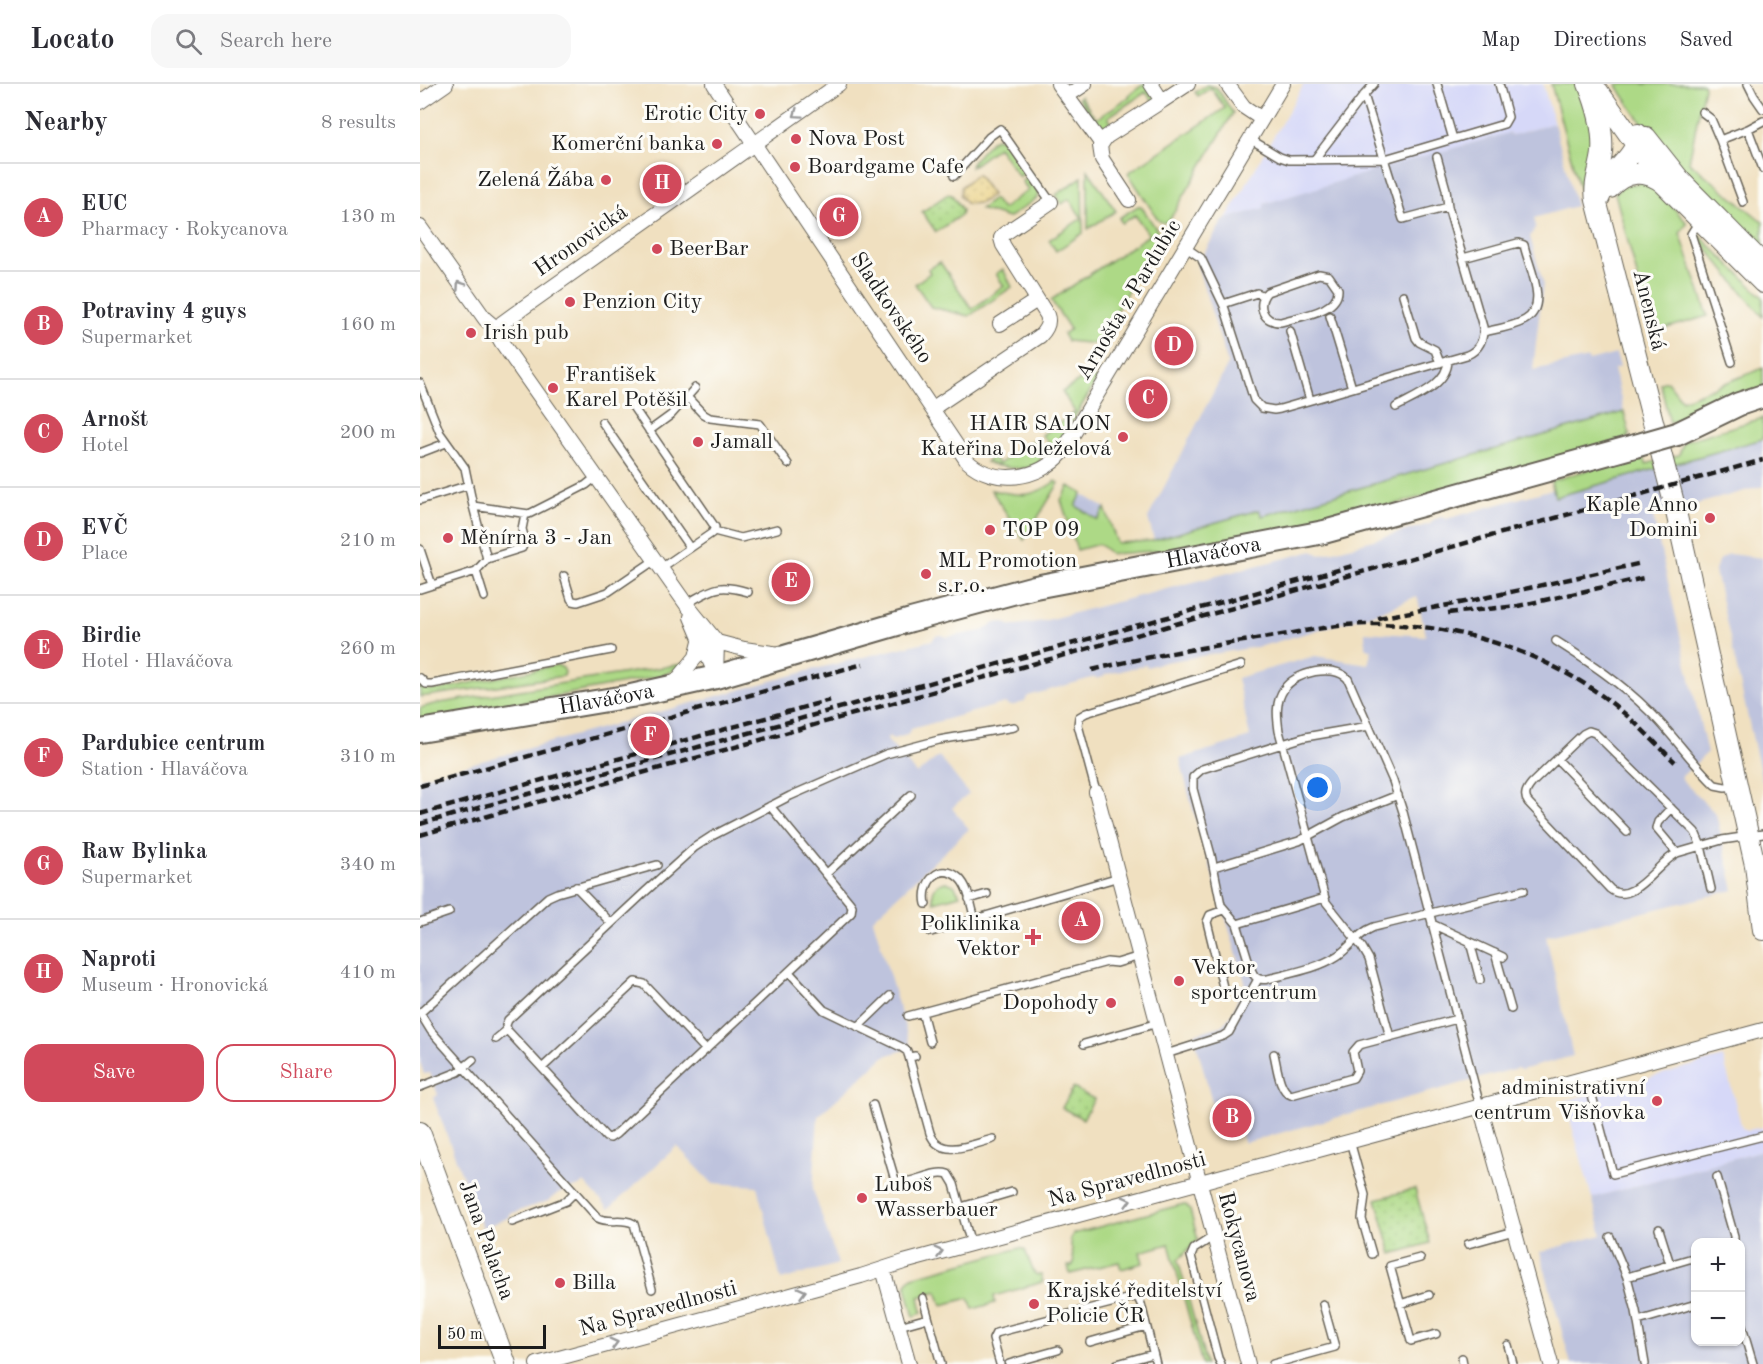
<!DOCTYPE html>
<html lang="en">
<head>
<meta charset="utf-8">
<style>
  body { margin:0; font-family:"Old Standard TT",serif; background:#f7f7f7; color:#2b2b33 }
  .controls { position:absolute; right:18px; bottom:18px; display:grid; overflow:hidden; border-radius:12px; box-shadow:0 2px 4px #0004 }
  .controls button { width:54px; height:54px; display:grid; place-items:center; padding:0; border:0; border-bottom:2px solid #e1e1e2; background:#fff; color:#2b2b33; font:30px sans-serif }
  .scale { position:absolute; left:18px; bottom:15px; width:108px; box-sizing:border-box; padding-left:6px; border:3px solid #1c1c1c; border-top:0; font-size:16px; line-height:21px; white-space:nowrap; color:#1c1c1c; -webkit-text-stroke:4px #fdfcf7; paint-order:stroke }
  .you { position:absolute; left:898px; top:704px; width:21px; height:21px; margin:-15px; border:4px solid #fff; border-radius:50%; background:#1a73e8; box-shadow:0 0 0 9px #1a73e833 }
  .badge { display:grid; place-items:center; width:39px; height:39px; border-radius:50%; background:#d1495b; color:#fff; font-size:20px; font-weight:700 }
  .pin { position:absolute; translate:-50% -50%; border:3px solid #fff; box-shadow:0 2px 6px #0006 }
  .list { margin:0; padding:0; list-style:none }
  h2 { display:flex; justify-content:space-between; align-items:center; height:78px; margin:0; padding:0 24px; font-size:26px }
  h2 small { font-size:20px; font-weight:400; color:#7c7c81 }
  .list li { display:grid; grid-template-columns:39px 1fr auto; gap:18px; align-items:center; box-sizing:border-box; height:108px; padding:0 24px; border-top:2px solid #e1e1e2 }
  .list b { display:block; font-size:22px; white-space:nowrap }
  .list p { margin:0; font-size:20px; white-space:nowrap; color:#7c7c81 }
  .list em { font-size:20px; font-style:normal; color:#7c7c81 }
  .actions { display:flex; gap:12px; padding:18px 24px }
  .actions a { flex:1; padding:14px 0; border:2px solid #d1495b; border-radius:18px; text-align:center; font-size:21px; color:#d1495b }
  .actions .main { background:#d1495b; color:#fff }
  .icon { flex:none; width:33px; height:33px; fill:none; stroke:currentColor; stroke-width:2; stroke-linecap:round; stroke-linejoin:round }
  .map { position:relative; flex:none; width:1343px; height:1280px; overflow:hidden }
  header { display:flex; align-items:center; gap:36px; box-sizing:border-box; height:84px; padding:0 30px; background:#fff; border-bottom:2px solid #e1e1e2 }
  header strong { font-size:28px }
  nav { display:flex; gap:33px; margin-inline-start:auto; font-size:21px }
  .search { width:420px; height:54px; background:#f7f7f7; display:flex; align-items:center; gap:15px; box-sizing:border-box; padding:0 21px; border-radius:18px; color:#7c7c81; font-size:22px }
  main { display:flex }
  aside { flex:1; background:#fff }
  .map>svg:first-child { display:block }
  .built { fill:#d6d8f8 }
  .industrial { fill:#bec3dd; fill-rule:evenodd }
  .grass { fill:#add986; stroke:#647a51; stroke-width:1.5 }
  .sand { fill:url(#sand-dots); stroke:#857b5d; stroke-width:1.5 }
  .park { fill:url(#park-dots); stroke:#647a51; stroke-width:1.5 }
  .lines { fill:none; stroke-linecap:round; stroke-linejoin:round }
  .lane-casing { stroke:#666155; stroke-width:10 }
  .street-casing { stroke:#666155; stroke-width:16 }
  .secondary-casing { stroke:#666155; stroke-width:22 }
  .primary-casing { stroke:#666155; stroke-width:26 }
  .lane { stroke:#fff; stroke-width:7 }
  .street { stroke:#fff; stroke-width:14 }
  .secondary { stroke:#fff; stroke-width:20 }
  .primary { stroke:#fff; stroke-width:22 }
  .rail { stroke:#1c1c1c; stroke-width:4.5; stroke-dasharray:9 4.5; stroke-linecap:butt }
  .primary-bridge-casing { stroke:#666155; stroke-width:26; stroke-linecap:butt }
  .primary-bridge { stroke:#fff; stroke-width:22 }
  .oneway { stroke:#999 }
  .poi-dot { fill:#d1495b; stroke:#fdfcf7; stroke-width:2 }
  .labels { text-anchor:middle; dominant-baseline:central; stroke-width:6; stroke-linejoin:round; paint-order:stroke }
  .poi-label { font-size:22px; fill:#1c1c1c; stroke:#fdfcf7; text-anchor:start }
  .street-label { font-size:22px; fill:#1c1c1c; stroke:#fdfcf7 }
</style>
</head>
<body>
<header>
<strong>Locato</strong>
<div class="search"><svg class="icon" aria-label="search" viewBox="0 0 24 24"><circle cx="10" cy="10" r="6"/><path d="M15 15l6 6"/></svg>Search here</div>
<nav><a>Map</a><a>Directions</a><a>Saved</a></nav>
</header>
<main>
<aside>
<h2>Nearby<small>8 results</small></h2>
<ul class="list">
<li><span class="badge">A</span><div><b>EUC</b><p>Pharmacy · Rokycanova</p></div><em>130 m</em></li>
<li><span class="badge">B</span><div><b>Potraviny 4 guys</b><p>Supermarket</p></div><em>160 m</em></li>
<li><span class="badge">C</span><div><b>Arnošt</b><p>Hotel</p></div><em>200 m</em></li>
<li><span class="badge">D</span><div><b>EVČ</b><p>Place</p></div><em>210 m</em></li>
<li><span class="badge">E</span><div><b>Birdie</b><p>Hotel · Hlaváčova</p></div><em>260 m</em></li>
<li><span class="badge">F</span><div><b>Pardubice centrum</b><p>Station · Hlaváčova</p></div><em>310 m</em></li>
<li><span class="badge">G</span><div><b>Raw Bylinka</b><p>Supermarket</p></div><em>340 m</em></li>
<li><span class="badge">H</span><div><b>Naproti</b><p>Museum · Hronovická</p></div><em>410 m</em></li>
</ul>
<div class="actions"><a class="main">Save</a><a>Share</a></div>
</aside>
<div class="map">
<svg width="1343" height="1280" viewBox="0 0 1343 1280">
  <defs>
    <pattern id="sand-dots" width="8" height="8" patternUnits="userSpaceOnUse" patternTransform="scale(1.5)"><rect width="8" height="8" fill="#eeda9e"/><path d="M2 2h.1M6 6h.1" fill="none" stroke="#ccba88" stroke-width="1.8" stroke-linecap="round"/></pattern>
    <pattern id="park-dots" width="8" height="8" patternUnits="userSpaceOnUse" patternTransform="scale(1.5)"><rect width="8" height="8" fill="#add986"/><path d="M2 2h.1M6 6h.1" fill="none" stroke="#94ba73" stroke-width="1.8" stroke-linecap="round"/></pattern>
  </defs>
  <rect width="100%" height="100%" fill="#fdfcf7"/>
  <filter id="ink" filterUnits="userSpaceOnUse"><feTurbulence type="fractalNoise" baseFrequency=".0167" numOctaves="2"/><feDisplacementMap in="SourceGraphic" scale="12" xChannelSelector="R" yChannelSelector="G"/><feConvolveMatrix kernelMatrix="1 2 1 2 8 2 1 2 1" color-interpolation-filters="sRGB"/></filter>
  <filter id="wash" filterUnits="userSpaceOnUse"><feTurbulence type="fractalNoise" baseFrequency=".008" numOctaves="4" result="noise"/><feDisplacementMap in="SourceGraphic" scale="24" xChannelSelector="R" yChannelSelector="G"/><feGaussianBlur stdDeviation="1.35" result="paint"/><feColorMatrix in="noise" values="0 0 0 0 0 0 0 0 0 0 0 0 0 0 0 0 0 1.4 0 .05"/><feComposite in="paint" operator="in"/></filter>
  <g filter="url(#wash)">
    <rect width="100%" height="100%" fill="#f0e0c0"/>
    <path class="built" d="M884,0H1123L1134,39L1090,52L1089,49L1006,72L844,120L845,124L806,135Z
      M1303,973L1322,1044L1328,1046L1343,1043V1066L1172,1114L1145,1017Z"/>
    <path class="industrial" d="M1134,39L1156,122L1114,134L1116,142L1110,153L1123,199L1113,286L1168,274L1169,277L1196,270L1200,283L1194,285L1204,328L841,432L839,426L734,456L728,434L808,280L777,181L802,138L806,135L844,124V120L980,79L1089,49L1090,52Z
      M1343,355V402L1233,432L1287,669L1260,694L1296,730L1314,806L1126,852L1153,972L1101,986L1097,984L824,1059L820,1046L800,1048L774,950L801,942L811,932L825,898L771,719L760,675L830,653L817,594L895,572L948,580L952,566L945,563V548L1006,552L997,512L960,528L842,562L745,578L727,583L726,581L687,590L678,595L675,593L608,612L604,618L591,622L585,619L491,645L487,651L473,655L468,652L467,656L497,690L519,672L549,710L532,724L549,745L453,835L491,964L465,972L398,1032L393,1106L418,1180L361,1196L337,1102L292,1099L257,1062L189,1125L164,1098L159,1102L138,1109L128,1117L89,1130L90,1133L62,1144L13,1014L18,1011L10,989L4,990L0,978V694L395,585L513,556L515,552L522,551L527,553L562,547L575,539L584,538L591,542L623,537L893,467L900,471L1010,440L1013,436L1022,433L1026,435L1133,405L1135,413Z
      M662,410L685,424L678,436L656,422Z
      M1309,470L1343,474V701L1295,487L1298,477Z
      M1343,1066V1280H1151L1120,1168L1182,1151L1172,1114ZM1276,1158H1320V1258H1276Z"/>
    <path class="grass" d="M724,0H726L736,15L732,17L726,8L688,33L694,42C675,48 668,27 658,14L660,12L676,35L709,13V11Z
      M1131,0H1160L1174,45L1169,104L1160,107Z
      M1196,0H1283L1284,3L1269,78L1343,138V167C1290,115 1234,64 1196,0Z
      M787,1L797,4L813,29L749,137L744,139L739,137L708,89L805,24L791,4L778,12L775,8Z
      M576,54L584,56L607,87L599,93L578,63L551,83L552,78L572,56Z
      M668,86L696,127L668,145Z
      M610,92L621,108L618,110L617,114L588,134L560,125L574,115L582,125L608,106L602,97Z
      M662,93L663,149L636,167L629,156L662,134L649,115L642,120L636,111Z
      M1224,98L1238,106L1267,139L1260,149L1288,232L1240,246L1234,245L1230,240L1195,109L1202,102Z
      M718,122H721L737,146L738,155L677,260L647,257L643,250L650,245L631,216L729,151L715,131L702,139L699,134Z
      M1278,150L1343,213V233L1278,154Z
      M520,178L552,225L584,202L576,190L583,185L592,203L549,232L511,223L495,200L510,189L508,185Z
      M1343,284V307L1261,339L1259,336L1250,339L1240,299L1247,297L1262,316Z
      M671,292L677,296L640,358L637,361L630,360L622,351L655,328L642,308L665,293Z
      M1204,328L1210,351L1207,352L1208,354L955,426L779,464L691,470L679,460L657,466L641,416L649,402L662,409L656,422L678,436L685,424L697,459L731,457L839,426L842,432Z
      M1343,334V355L1135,413L1131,397L1223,369L1226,380L1259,371L1264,357Z
      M613,356C616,360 620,365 621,369C625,393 576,383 566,378L573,373L579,380Z
      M636,397L639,399L604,456L571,406C600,411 608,416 636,397Z
      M263,580L255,586L236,593L0,638V624L14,620Z
      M137,581L143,584L145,588L144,592L0,613V602L9,606L22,605Z
      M526,798L534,801L540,811L514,818C511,807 514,800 526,798Z
      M760,1121H766L770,1126L778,1156L758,1176L786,1280H782L749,1160L720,1168L723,1179L701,1185L699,1178L650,1190L648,1182H652L654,1179L650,1155L653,1150Z
      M600,1164L605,1166L614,1189L617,1191L621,1190L623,1198L574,1212L575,1219L553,1225L549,1214L522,1221L517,1207L499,1213L502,1228L494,1233L486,1203L487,1198L492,1193Z"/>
    <path class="sand" d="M557,90L572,111L560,119L547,120L540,112L541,103Z"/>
    <path class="park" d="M528,110L532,111L542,126L541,131L516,148L502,128Z
      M653,1004L674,1015L663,1035L642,1024Z
      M995,1105L1010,1159L972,1170L956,1115Z"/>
  </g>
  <g filter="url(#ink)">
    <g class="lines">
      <defs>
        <path id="lane" d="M954,0L944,11L983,135L1028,123
          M1017,0L1033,55
          M1328,0L1334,12L1343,25
          M1282,28L1291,35L1300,56L1328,45L1343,37
          M1328,45L1343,85
          M830,55L860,73L869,76L965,75L1084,40L1088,33L1079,0
          M1300,56L1323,118
          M894,76L944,11
          M534,92L569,53L580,45L631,118
          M1278,139L1271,150L1312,278
          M765,163L781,174L804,222L834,316L842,324L854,326L860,325L1047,271C1059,266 1064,255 1063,243L1028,123L1026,105L1017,73
          M1043,174L1098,159L1104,161L1105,165C1110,185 1129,222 1105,236C1093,243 1077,245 1063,248
          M899,190L909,192L918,205C919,228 880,232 861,238C843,239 836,221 847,208Z
          M983,211L996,254L999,258L1015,266L1020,279
          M803,220L837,209L844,212
          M910,232L932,304
          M870,247L890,316
          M0,299L20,349L45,384L53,422L109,430L166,401L176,393
          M267,313L283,330L290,334L340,340L368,380
          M209,317L295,443L292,449L241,484
          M976,323C994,313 1028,301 1028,276
          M182,338L270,464
          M229,347L251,331L275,304
          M0,369L26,359
          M0,416L49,401
          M53,422L67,475L102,464L105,456L102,445L105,430
          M294,447L321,454L357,445
          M0,465L12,501
          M56,487L64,513
          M144,492L151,515L153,517L158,518L188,508L235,476
          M0,505L56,487L67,475
          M266,520C293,505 297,499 328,508
          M1136,557C1169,578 1201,599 1229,627C1253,650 1271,678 1295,701L1305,703L1316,702
          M0,594L6,600H12L191,566
          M949,642L885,653L782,685L773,693V705L791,771L801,821L817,840L831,885C834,894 839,897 848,895C870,889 897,885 917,872C931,863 938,849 954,843L1104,806
          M1137,675L1207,748
          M676,708L658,641L659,633L666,629L821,581
          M350,722L430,819L432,822L431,829L196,1050L190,1054L186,1053L87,946L86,941L88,936L225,808L275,763L292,752L370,712L466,670L519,656L594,643
          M1251,724L1238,738L1236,744L1257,769L1302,756L1343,750
          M1257,769C1237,779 1212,823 1190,805L1108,718C1103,711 1107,705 1112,699L1163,650L1169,647L1175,649L1275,748L1281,762L1291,805
          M794,783L879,757L923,733L978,711
          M406,790L491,711
          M156,803L191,839
          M549,815L567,810
          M506,820C501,798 520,777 539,794C549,803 551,823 555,835
          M0,838L29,828
          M817,840L905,814
          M1012,840L1083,873
          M511,848L699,793
          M1050,858L1060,896
          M1075,869L1091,925
          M369,888L404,926L481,963L487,967L489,973
          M803,903L787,838L790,831L804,826
          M502,928L510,958
          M0,929L11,947L178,1134C189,1140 203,1133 214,1140L232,1205
          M0,929L128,813L137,809L237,781
          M488,932L687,878L697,879L720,872
          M438,943L470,912
          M970,953L949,875L942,863L906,818L859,647C857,633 855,618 864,605C875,588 914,579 928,595L973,697L983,728L1060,1022
          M76,955L87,946
          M664,960L738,939
          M746,970L803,952L809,948L838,895
          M854,970C857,982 859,1007 871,1011L933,994L937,987L933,968L939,961L1037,935
          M495,972L489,973L510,1049C520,1076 553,1060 573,1055
          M122,984L215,898L224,900L286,966
          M1167,993L1193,1090L1343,1052
          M0,1003L38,988L53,976
          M453,1021L475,1096C491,1103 511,1085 528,1090L534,1100L551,1160
          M930,1057L945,1111L942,1135L952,1170
          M1297,1093L1314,1152V1158
          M541,1123L592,1108
          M92,1138L146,1117L155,1108
          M1239,1145L1250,1180
          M794,1152L774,1165L771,1172L798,1274L801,1280
          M1190,1153L1207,1193L1216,1227L1225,1280
          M1048,1160L1094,1147
          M1000,1174L970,1182L991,1257L1016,1250
          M1207,1193L1276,1173
          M503,1214L521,1280
          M980,1220L1009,1211
          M1320,1236L1333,1280
          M1218,1237L1276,1220
          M479,1242L508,1234
          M670,1258L726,1242
          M1088,1261L1093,1280
          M1042,1274L1043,1280
          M580,1280L573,1255L576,1249L714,1213L718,1214L721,1220L736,1280
          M589,1280L638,1266
          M697,1280L733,1270
          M853,1280L915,1263L903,1220"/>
        <path id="street" d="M294,0L547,377C574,402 619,396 642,369L863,0
          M638,0L681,59
          M731,0L742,17L768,0
          M807,0L824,23L842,35
          M647,12L665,0
          M0,18L26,0
          M709,116L682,75L680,62L686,53L742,17
          M0,143L65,235L77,245L78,252L82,259L266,520L297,558L296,593
          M580,240L617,216
          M77,245L82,239L93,231L419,0
          M513,324L620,252C626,246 630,239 627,231L583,161L581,154L584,150L631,118
          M271,533L294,587
          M297,558L324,565L360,570
          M254,600L276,573L280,557
          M676,708L828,1280
          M1060,1022L1131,1280
          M463,1185L489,1280
          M117,1280L441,1192L484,1178L1343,946"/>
        <path id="secondary" d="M1168,0C1177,22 1184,45 1182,69C1180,86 1173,99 1176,116L1254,419L1335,781L1343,846
          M1178,7L1244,100L1343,199
          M1226,53L1261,97L1343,180
          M1190,104C1205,87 1226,85 1243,99
          M1180,113C1186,87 1216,77 1218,50
          M0,1048L86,1280"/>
        <g id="primary">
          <path d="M1257,350L1319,320L1343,312"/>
          <path id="s1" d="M0,647L211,612L296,593L491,536L615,503L904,448L1215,362"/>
        </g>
      </defs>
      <use href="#lane" class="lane-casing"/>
      <use href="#street" class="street-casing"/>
      <use href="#secondary" class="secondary-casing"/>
      <use href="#primary" class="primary-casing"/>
      <use href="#lane" class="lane"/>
      <use href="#street" class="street"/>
      <use href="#secondary" class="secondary"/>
      <use href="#primary" class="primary"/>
      <path class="rail" d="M1028,529L1098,522L1224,494
        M958,534L1050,517L1222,479
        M672,586C728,572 785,563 842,554C878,549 914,540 950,540C1037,539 1132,569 1199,625C1219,641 1237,661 1255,678
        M0,702L443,580
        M0,730L410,616
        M0,740L936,481
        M0,751L1343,376"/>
      <defs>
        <path id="primary-bridge" d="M1215,362L1257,350"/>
      </defs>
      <use href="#primary-bridge" class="primary-bridge-casing"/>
      <use href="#primary-bridge" class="primary-bridge"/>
    </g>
    <defs><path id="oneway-chevron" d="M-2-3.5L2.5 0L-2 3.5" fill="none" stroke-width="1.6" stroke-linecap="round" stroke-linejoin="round" transform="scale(1.5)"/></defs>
    <g class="oneway">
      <use href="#oneway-chevron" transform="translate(377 30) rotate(145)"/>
      <use href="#oneway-chevron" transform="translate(40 201) rotate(-125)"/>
      <use href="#oneway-chevron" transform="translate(707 1117) rotate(-15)"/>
      <use href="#oneway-chevron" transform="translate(519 1168) rotate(-15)"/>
      <use href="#oneway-chevron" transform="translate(382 1208) rotate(-15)"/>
      <use href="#oneway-chevron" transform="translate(194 1259) rotate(-15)"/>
    </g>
  </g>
  <g class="poi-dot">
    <circle cx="340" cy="30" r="6"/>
    <circle cx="376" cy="55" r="6"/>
    <circle cx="297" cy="60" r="6"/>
    <circle cx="375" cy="83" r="6"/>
    <circle cx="186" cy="96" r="6"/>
    <circle cx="237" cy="165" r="6"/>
    <circle cx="150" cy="218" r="6"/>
    <circle cx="51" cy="249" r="6"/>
    <circle cx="133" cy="304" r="6"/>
    <circle cx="703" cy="353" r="6"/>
    <circle cx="278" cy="358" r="6"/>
    <circle cx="1290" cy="434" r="6"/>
    <circle cx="570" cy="446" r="6"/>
    <circle cx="28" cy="454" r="6"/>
    <circle cx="506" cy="490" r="6"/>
    <path d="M610 844h6v6h6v6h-6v6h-6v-6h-6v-6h6z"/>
    <circle cx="759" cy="897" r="6"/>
    <circle cx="691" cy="919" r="6"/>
    <circle cx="1237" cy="1017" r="6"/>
    <circle cx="442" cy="1114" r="6"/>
    <circle cx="140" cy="1199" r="6"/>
    <circle cx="614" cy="1220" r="6"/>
  </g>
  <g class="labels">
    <g class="poi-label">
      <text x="328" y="30" text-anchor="end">Erotic City</text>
      <text x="388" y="55">Nova Post</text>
      <text x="285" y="60" text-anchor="end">Komerční banka</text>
      <text x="387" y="83">Boardgame Cafe</text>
      <text x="174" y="96" text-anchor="end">Zelená Žába</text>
      <text x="249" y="165">BeerBar</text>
      <text x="162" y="218">Penzion City</text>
      <text x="63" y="249">Irish pub</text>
      <text x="145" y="291">František<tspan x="145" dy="25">Karel Potěšil</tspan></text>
      <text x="691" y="340" text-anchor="end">HAIR SALON<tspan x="691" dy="25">Kateřina Doleželová</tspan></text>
      <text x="290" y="358">Jamall</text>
      <text x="1278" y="421" text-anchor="end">Kaple Anno<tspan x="1278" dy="25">Domini</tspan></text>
      <text x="582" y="446">TOP 09</text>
      <text x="40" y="454">Měnírna 3 - Jan</text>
      <text x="518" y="477">ML Promotion<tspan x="518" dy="25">s.r.o.</tspan></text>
      <text x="600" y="840" text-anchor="end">Poliklinika<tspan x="600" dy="25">Vektor</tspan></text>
      <text x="771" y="884">Vektor<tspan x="771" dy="25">sportcentrum</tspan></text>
      <text x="679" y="919" text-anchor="end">Dopohody</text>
      <text x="1225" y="1004" text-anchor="end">administrativní<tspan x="1225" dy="25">centrum Višňovka</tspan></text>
      <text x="454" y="1101">Luboš<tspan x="454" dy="25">Wasserbauer</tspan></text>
      <text x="152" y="1199">Billa</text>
      <text x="626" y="1207">Krajské ředitelství<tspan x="626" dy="25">Policie ČR</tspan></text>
    </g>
    <g class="street-label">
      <text transform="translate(161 157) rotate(-35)">Hronovická</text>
      <text transform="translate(709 216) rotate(-59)">Arnošta z Pardubic</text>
      <text transform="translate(471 224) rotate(56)">Sladkovského</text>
      <text transform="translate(1229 226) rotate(76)">Anenská</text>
      <text stroke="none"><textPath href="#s1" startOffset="814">Hlaváčova</textPath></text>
      <text stroke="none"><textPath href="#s1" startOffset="189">Hlaváčova</textPath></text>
      <text transform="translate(707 1096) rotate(-15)">Na Spravedlnosti</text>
      <text transform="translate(66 1156) rotate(70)">Jana Palacha</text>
      <text transform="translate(819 1163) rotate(75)">Rokycanova</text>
      <text transform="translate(238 1225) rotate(-15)">Na Spravedlnosti</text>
    </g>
  </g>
</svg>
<div class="controls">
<button>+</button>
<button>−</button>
</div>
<div class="scale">50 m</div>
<div class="you"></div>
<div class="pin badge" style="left:661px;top:837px">A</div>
<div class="pin badge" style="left:812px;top:1034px">B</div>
<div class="pin badge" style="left:728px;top:315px">C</div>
<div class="pin badge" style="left:754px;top:262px">D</div>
<div class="pin badge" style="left:371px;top:498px">E</div>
<div class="pin badge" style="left:230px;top:652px">F</div>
<div class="pin badge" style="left:419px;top:133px">G</div>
<div class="pin badge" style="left:242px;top:100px">H</div>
</div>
</main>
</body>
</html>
